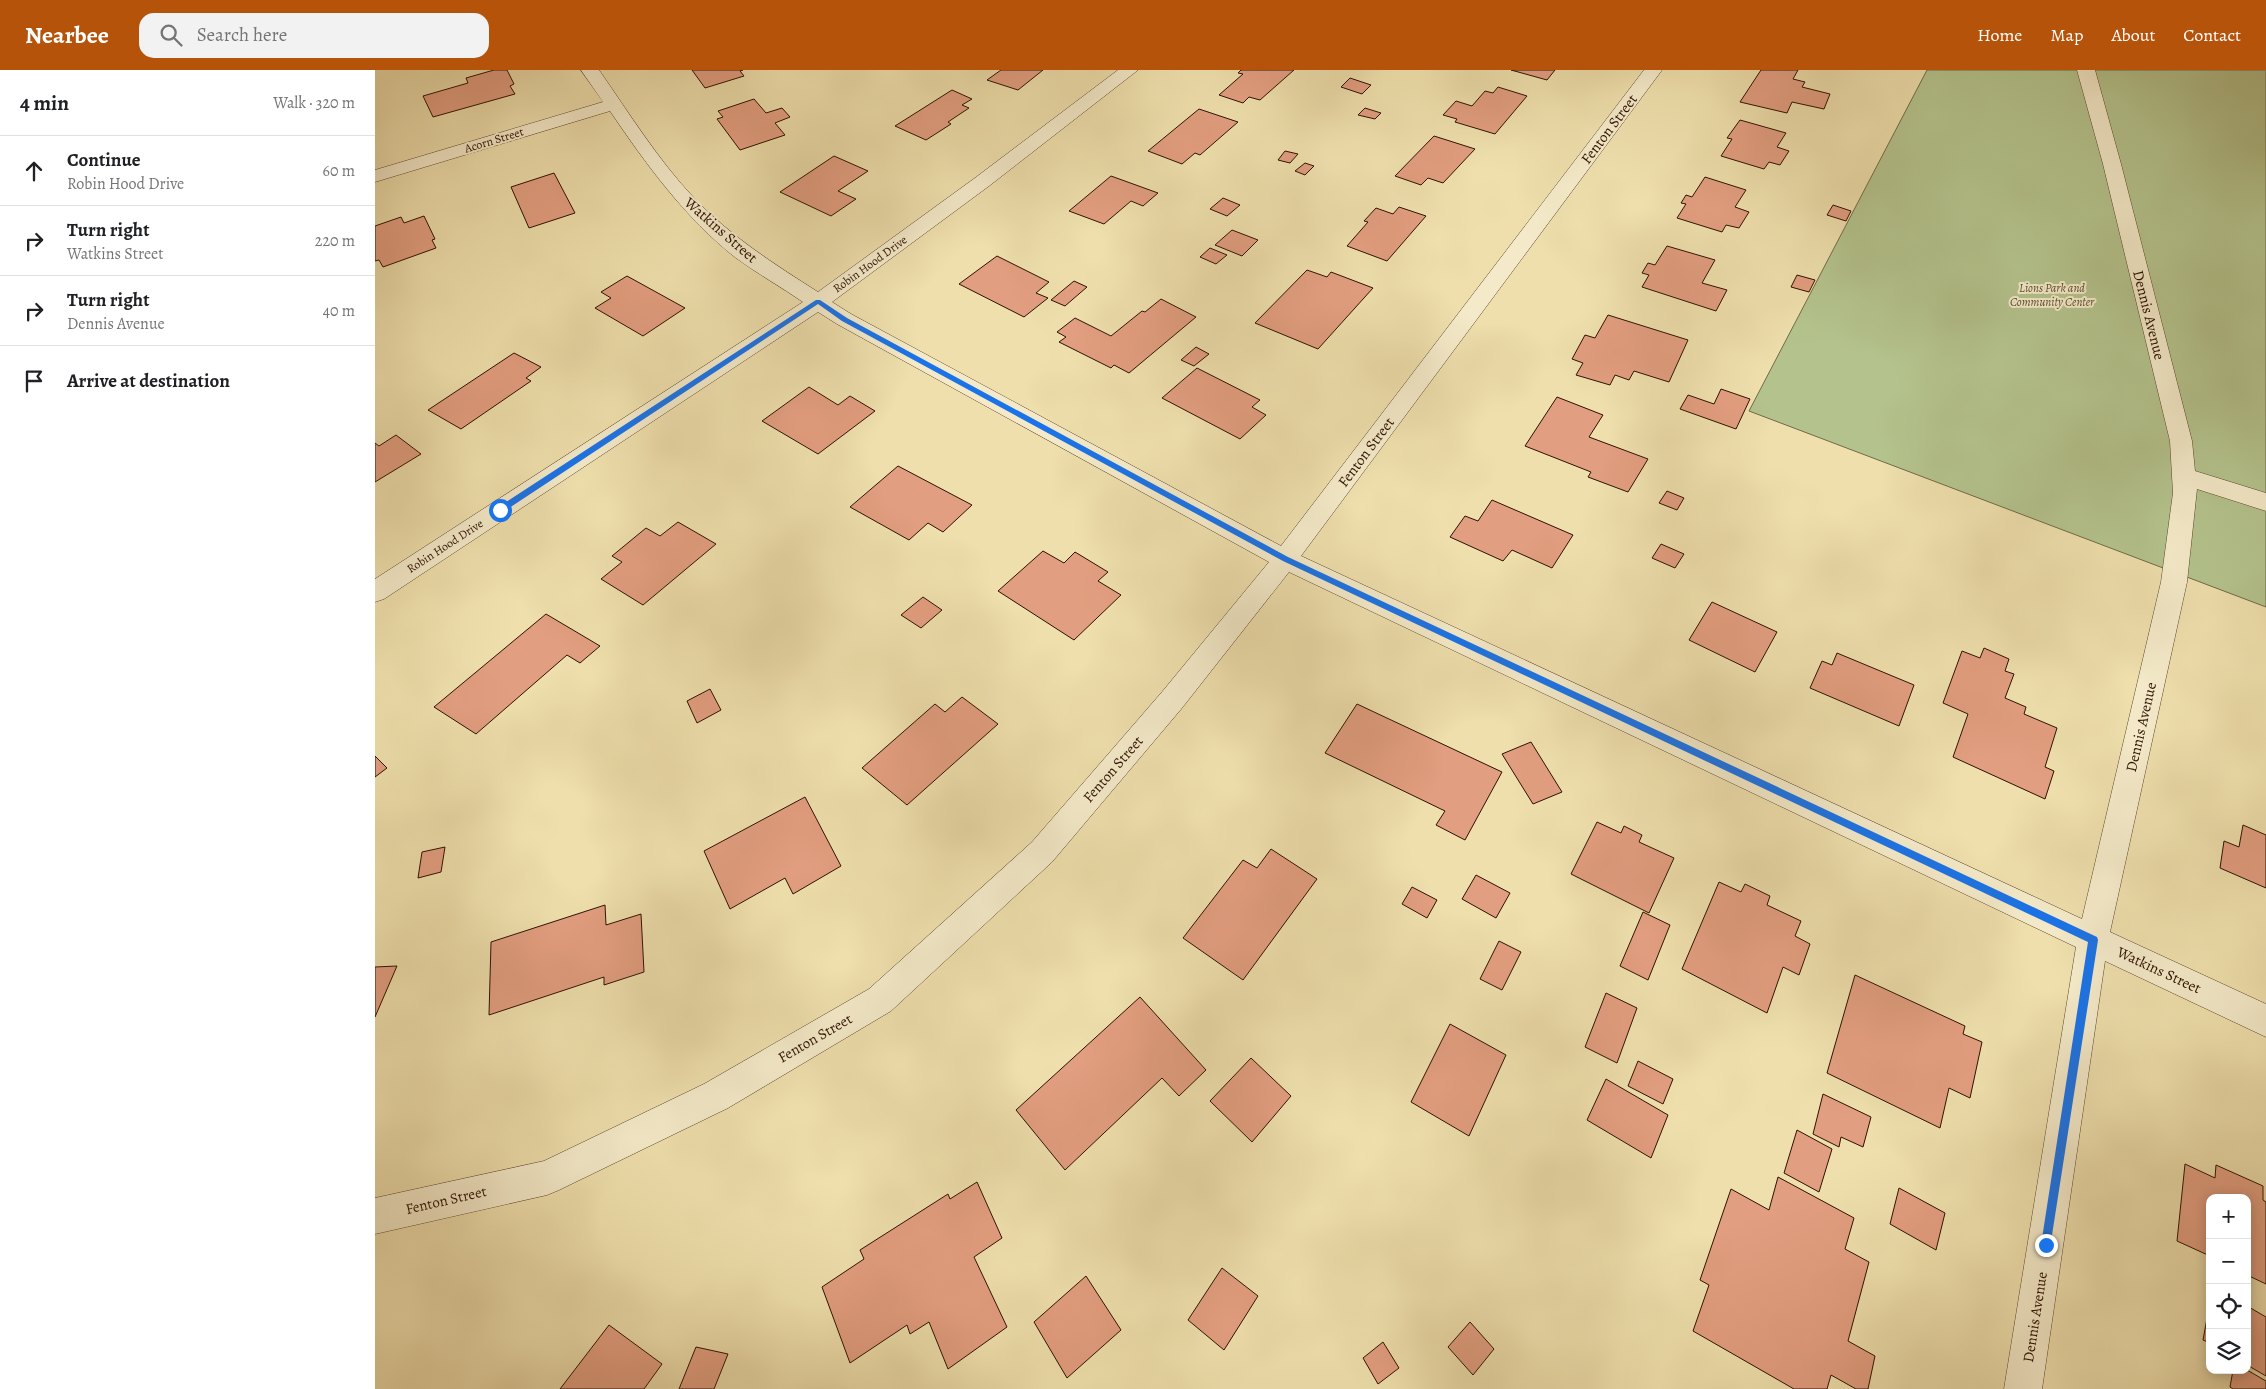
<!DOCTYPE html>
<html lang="en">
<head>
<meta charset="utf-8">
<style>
  body { margin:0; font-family:Alegreya,serif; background:#f2f2f2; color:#202124 }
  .controls { position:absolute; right:15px; bottom:15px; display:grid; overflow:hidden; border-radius:10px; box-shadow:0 2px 12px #0003 }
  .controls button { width:45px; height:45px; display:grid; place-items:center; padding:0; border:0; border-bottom:1px solid #e0e0e0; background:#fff; color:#202124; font:25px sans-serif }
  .stop { position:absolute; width:15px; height:15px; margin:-11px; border:4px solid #1a73e8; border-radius:50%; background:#fff }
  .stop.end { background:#1a73e8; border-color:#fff; box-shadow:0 1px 5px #0008 }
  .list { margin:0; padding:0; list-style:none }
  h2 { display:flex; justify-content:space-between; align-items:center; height:65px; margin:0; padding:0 20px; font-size:21px }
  h2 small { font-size:16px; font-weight:400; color:#757577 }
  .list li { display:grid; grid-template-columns:32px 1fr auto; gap:15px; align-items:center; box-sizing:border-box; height:70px; padding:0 20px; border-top:1px solid #e0e0e0 }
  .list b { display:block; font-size:19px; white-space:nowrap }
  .list p { margin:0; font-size:16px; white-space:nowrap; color:#757577 }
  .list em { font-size:16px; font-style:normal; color:#757577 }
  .icon { flex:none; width:28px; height:28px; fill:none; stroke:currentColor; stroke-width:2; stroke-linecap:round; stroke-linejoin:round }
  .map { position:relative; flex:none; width:1891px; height:1319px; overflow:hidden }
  header { display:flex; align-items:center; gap:30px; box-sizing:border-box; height:70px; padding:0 25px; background:#b45309; color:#fff }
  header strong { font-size:24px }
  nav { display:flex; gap:28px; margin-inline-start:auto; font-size:18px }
  .search { width:350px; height:45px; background:#f2f2f2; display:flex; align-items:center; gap:12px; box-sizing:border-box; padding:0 18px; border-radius:15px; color:#757577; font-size:19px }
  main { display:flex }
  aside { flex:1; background:#fff }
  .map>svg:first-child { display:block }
  .green { fill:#b4c38d; stroke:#706a46 }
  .building { fill:#e29e80; stroke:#2d1100 }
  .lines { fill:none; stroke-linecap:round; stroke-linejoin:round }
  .minor-casing { stroke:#5d442b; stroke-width:1 }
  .minor { fill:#f4eac9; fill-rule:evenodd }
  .route { fill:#1a73e8 }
  .labels { text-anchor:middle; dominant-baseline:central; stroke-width:4; stroke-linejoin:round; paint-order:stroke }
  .far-street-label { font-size:12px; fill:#2d1100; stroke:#f4eac9 }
  .far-park-label { font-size:12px; font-style:italic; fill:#5c4f31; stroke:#f4eac9 }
  .street-label { font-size:15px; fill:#2d1100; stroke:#f4eac9 }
</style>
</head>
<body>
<header>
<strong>Nearbee</strong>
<div class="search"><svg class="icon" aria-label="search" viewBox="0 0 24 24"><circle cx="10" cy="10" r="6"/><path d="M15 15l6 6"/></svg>Search here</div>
<nav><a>Home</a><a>Map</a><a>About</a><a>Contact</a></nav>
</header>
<main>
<aside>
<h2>4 min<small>Walk · 320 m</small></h2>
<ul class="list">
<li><svg class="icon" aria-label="ahead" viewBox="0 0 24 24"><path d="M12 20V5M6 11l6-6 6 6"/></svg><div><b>Continue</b><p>Robin Hood Drive</p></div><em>60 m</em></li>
<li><svg class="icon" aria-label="right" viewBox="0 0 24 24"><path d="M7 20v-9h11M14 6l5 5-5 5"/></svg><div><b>Turn right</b><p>Watkins Street</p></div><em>220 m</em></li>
<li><svg class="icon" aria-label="right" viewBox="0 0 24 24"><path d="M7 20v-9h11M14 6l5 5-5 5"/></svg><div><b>Turn right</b><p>Dennis Avenue</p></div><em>40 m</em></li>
<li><svg class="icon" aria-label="arrive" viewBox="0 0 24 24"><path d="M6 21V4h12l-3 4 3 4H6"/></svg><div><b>Arrive at destination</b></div></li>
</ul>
</aside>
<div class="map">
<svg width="1891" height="1319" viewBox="0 0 1891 1319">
  <rect width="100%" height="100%" fill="#eedfac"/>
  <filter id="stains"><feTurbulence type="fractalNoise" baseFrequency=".004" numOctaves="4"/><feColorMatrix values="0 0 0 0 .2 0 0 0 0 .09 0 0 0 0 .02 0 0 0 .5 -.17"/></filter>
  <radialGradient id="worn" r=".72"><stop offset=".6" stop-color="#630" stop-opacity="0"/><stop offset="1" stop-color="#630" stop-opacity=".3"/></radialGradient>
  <path class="green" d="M1552,0H1891V537L1374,341Z"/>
  <path class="building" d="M119,0H132L139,14L135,16L140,24L58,47L48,26L93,13L91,8Z
    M317,0H368L365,1L369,6L330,18Z
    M626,0H668L643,20L612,10Z
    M866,0H919L885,30L874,27L868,33L844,25L868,4L863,3Z
    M1136,0H1180L1172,10Z
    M1386,0H1423L1418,9L1430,12L1427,17L1455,24L1449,39L1417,32L1412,43L1365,32Z
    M975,8L996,15L987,24L966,17Z
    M1123,17L1152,26L1120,64L1080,52L1082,49L1068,45L1081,31L1097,36L1110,21L1118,23Z
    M577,20L597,29L587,35L594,38L573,52L576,54L551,70L520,56Z
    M379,29L391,43L407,38L415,47L400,53L410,65L365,80L342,49L348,47L343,41Z
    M990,38L1006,43L1000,49L983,45Z
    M824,39L863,52L825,85L820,83L807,94L773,81Z
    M1365,50L1411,63L1402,77L1414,81L1405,95L1394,92L1389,99L1346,86L1357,69L1352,68Z
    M1059,66L1100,79L1068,113L1053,108L1046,115L1020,106Z
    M910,81L923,84L915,93L903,90Z
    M459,86L493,101L463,121L481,129L456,146L405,122Z
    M930,93L939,96L930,105L920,101Z
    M179,103L200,143L154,158L136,117Z
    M736,106L783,123L768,136L756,131L729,154L694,141Z
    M1330,107L1371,120L1360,137L1374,142L1364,158L1351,155L1347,162L1302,148L1311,134L1306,133L1311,125L1317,127Z
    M848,128L865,135L852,146L835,139Z
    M1458,135L1476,141L1471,151L1452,145Z
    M1024,137L1051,146L1012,191L972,176L993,152L989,151L1001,138L1018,144Z
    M49,146L60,169L57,170L61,178L8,197L4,190L0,191V156L26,147L29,153Z
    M857,160L883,170L867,186L840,175Z
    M1292,176L1340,190L1327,213L1352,220L1341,241L1267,217L1274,205L1267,203L1273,193L1280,195Z
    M835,178L852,185L841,194L825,187Z
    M622,186L674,212L661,223L673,228L649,247L584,214Z
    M932,200L952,207L956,202L998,218L943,279L880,253Z
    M1422,205L1440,210L1434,222L1416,217Z
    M252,206L310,238L268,266L220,238L236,228L226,222Z
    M699,211L712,217L690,236L676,230Z
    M786,229L821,247L754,303L739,295L736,298L684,272L691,267L682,262L700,248L736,266L767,241L770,242Z
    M1233,245L1313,270L1294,312L1259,301L1254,310L1240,305L1235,315L1201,305L1208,293L1197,289L1210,265L1220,268Z
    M821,277L834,284L819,296L806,290Z
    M139,283L166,297L151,308L156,311L86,359L53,340Z
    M822,298L885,330L877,337L891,345L865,369L787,328Z
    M434,317L463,335L475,326L500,341L443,384L387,351Z
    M1346,319L1375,329L1361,359L1305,339L1313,325L1339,334Z
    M1182,327L1228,345L1214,367L1273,389L1253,422L1213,407L1216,402L1150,376Z
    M21,365L46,384L0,412V373L4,376Z
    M523,396L597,435L568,462L553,453L534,470L475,437Z
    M1292,421L1309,428L1302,440L1284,433Z
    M1117,430L1198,465L1177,498L1137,480L1128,491L1075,467L1090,446L1103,451Z
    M303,452L341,474L268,535L226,509L247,492L237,486L271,458L285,466Z
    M1286,474L1309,484L1300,498L1277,488Z
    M668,481L689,493L700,482L733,502L723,511L746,525L699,570L623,521Z
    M548,527L567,540L546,558L526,545Z
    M1337,532L1402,562L1380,602L1314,570Z
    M171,544L225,576L205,593L192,585L101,664L59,637Z
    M1609,578L1634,589L1630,601L1639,604L1630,628L1651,637L1649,644L1682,658L1670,697L1679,701L1670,729L1578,687L1593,644L1568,633L1587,581L1605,588Z
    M1462,583L1539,615L1524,656L1435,618L1447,591L1457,595Z
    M335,619L346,640L322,653L312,631Z
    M587,627L623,654L532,735L487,698L560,634L570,642Z
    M982,634L1127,702L1090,770L1061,755L1070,741L950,683Z
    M1156,672L1187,722L1158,734L1127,684Z
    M0,686L12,698L0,707Z
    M430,727L466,796L418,824L410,808L355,839L329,781Z
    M1222,752L1246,763L1249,756L1267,765L1264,772L1299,788L1274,843L1196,804Z
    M1868,755L1891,765V818L1845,798L1849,771L1864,777Z
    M70,777L66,802L43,808L47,782Z
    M896,779L942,809L868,910L808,868L868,790L882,798Z
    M1101,805L1135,823L1121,848L1087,829Z
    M1344,812L1366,822L1370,814L1395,826L1392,835L1426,851L1420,866L1435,874L1424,905L1408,897L1392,943L1307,899Z
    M1037,817L1062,830L1052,848L1027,834Z
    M230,835L231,855L266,844L269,902L229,915V907L114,945L116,872Z
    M1268,842L1295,855L1273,910L1245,896Z
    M1124,871L1146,882L1127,920L1105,909Z
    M22,896L0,947V897Z
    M1480,905L1590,956L1588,964L1607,972L1595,1028L1574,1018L1565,1058L1452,1003Z
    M1231,923L1262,938L1242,993L1210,977Z
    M765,927L831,1000L804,1026L787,1008L690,1100L641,1040Z
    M1075,954L1131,985L1094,1066L1036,1032Z
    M876,988L916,1026L877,1072L835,1031Z
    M1263,991L1298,1009L1288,1034L1253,1016Z
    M1231,1009L1293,1045L1276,1088L1212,1050Z
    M1448,1024L1496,1047L1488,1077L1466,1067L1464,1077L1438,1064Z
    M1422,1060L1457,1079L1444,1122L1409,1103Z
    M1810,1094L1840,1108L1841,1095L1888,1116V1130L1891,1132V1214L1872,1205V1128H1835V1186L1802,1171Z
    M1403,1107L1479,1148L1470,1179L1494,1192L1473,1271L1500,1286L1493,1319H1481L1456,1305L1452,1319H1419L1318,1261L1334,1215L1325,1210L1356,1119L1394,1140Z
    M602,1112L627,1168L599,1187L632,1257L573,1299L554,1252L535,1264L532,1255L475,1293L447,1217L489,1189L485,1180L573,1124L575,1129Z
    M1524,1118L1570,1143L1561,1180L1515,1154Z
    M847,1198L883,1226L849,1280L813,1250Z
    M711,1206L746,1260L692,1308L659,1252Z
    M1835,1232V1273L1828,1270Z
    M1872,1236L1891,1247V1306L1872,1295Z
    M1095,1252L1119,1279L1098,1305L1073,1277Z
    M234,1255L287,1294L269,1319H185Z
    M1008,1272L1024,1298L1003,1314L988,1288Z
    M321,1277L353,1284L339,1319H304Z
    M1858,1300H1872L1891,1311V1319H1858L1855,1317Z"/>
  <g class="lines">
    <defs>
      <path id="minor" d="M206,0H224C254,43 283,90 319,128C355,166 399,194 443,222L600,108L743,0H763L614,116L457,232L476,244L906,476L1269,0H1287L926,486L1707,849L1786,512L1798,423L1795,371L1728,94L1702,0H1720L1746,94L1817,371L1820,401L1891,423V441L1822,419L1812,512L1735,862L1891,934V967L1730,891L1667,1319H1629L1701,877L914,502L807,638L677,792L516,941L353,1038L184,1120L172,1125L0,1164V1128L169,1091L329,1014L494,919L657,772L787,622L894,492L462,254L443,242L9,529L0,532V509L428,232C406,217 383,204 361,188C310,148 271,94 235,41L0,112V100L228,32Z"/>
    </defs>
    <use href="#minor" class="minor-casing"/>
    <use href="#minor" class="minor"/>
  </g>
  <path class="route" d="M441,230H445L472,248L913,487L1722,867L1723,870L1675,1178L1671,1180L1666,1175L1713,872L908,491L467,251L443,234L128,442H122V438Z"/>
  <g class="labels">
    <g class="far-street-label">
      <text transform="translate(119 70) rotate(-17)">Acorn Street</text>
      <text transform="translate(495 194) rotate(-36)">Robin Hood Drive</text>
      <text transform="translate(70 476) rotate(-33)">Robin Hood Drive</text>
    </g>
    <g class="far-park-label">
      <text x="1677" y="218">Lions Park and<tspan x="1677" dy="14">Community Center</tspan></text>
    </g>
    <g class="street-label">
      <text transform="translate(1234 59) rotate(-53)">Fenton Street</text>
      <text transform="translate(346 160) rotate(41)">Watkins Street</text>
      <text transform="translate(1774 245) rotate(76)">Dennis Avenue</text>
      <text transform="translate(991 382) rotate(-53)">Fenton Street</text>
      <text transform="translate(1766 657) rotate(-77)">Dennis Avenue</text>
      <text transform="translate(738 699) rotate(-49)">Fenton Street</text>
      <text transform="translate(1784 900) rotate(25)">Watkins Street</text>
      <text transform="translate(440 968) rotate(-30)">Fenton Street</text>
      <text transform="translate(71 1130) rotate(-13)">Fenton Street</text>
      <text transform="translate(1660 1247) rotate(-81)">Dennis Avenue</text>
    </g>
  </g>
  <rect width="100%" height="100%" filter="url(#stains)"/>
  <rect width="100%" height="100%" fill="url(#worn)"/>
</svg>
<div class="controls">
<button>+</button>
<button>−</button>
<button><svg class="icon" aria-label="locate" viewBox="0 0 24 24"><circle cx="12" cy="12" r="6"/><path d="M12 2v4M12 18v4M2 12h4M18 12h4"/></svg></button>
<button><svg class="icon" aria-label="layers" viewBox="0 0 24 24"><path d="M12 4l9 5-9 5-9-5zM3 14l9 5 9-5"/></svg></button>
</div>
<div class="stop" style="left:125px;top:440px"></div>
<div class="stop end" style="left:1671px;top:1175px"></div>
</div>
</main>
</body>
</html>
